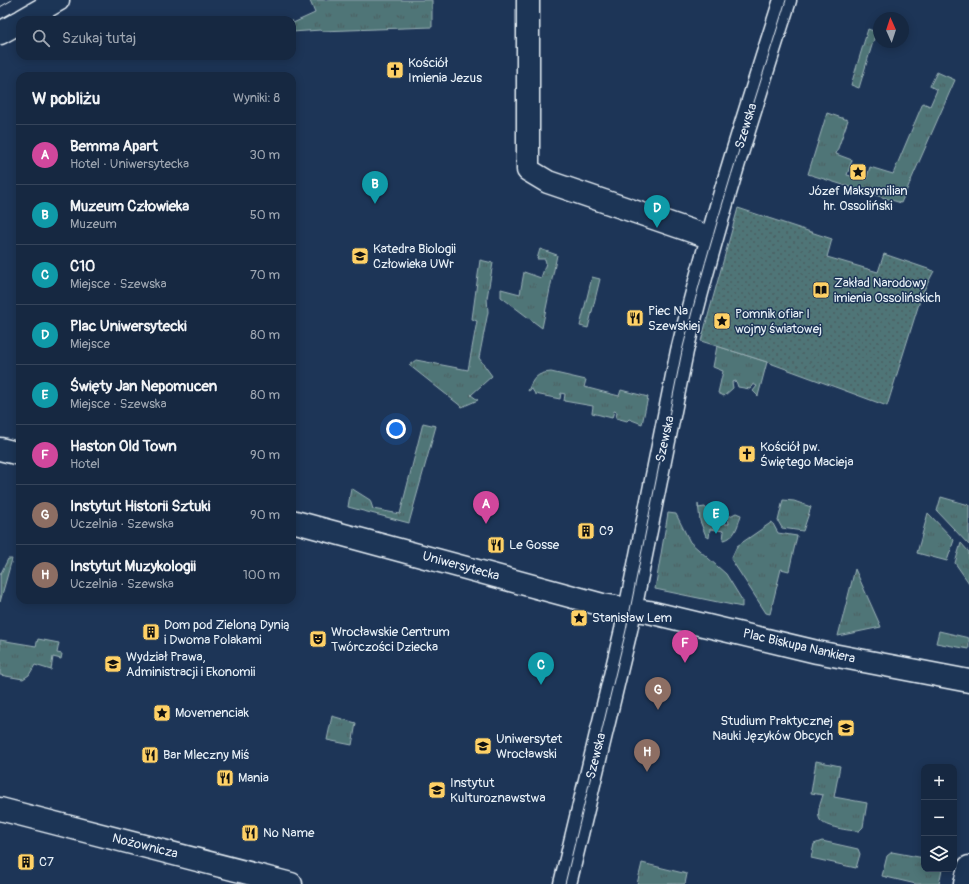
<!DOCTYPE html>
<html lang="pl">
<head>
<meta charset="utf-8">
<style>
  body { margin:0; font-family:Pangolin,sans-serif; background:#23344c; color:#f1f3f6 }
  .controls { position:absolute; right:12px; bottom:12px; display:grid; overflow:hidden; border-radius:8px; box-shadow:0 2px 10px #0003 }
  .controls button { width:36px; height:36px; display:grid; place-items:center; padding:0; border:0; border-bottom:1px solid #35445a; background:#162841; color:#f1f3f6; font:20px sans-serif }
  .compass { position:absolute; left:873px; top:12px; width:36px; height:36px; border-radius:50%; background:#162841; box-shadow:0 2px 10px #0003; rotate:357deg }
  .you { position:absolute; left:396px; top:429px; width:14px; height:14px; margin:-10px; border:3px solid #fff; border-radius:50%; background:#1a73e8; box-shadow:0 0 0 6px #1a73e833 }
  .badge { display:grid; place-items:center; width:26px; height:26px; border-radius:50%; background:#8c9099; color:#fff; font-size:13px; font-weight:700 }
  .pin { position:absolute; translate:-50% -33px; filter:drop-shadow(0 1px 2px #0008) }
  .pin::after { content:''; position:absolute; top:21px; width:14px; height:12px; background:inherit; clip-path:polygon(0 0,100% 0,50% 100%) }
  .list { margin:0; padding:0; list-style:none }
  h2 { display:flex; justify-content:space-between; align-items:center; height:52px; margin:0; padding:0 16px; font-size:17px }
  h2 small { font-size:13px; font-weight:400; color:#9ea6b1 }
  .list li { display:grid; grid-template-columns:26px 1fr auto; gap:12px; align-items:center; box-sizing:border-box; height:60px; padding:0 16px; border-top:1px solid #35445a }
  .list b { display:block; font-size:15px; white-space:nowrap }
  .list p { margin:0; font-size:13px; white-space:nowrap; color:#9ea6b1 }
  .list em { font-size:13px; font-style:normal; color:#9ea6b1 }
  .icon { flex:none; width:22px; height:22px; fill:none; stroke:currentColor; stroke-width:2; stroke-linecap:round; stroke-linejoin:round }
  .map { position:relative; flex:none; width:969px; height:884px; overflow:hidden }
  .search { position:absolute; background:#162841; box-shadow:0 2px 10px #0003; left:16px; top:16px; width:280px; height:44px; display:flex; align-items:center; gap:10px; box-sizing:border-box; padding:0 14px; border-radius:12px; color:#9ea6b1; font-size:15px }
  .panel { position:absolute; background:#162841; box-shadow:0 2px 10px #0003; left:16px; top:72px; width:280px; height:532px; border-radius:12px }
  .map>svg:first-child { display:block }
  .grass { fill:url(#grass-tufts); stroke:#9cb3b8 }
  .park { fill:url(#park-dots); stroke:#9cb3b8 }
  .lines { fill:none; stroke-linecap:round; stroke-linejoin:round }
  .street-casing { stroke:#e8f1f8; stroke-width:25 }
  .secondary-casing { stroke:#e8f1f8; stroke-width:25 }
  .street { stroke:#1d3557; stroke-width:22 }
  .secondary { stroke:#1d3557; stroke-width:22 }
  .tram { stroke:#e8f1f8; stroke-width:1 }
  .labels { text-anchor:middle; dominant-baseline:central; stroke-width:3; stroke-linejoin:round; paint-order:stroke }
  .poi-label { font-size:13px; fill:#e8f1f8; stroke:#1d3557; text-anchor:start }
  .street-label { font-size:13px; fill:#e8f1f8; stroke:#1d3557 }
</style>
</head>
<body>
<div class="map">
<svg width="969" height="884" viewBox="0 0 969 884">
  <defs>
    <pattern id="grass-tufts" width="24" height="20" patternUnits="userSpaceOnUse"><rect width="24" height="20" fill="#507577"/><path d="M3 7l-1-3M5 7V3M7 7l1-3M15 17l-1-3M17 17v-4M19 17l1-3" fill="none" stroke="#4b5e60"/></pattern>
    <pattern id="park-dots" width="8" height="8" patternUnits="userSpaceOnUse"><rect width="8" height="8" fill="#507577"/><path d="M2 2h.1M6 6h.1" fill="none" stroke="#4b5e60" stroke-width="1.8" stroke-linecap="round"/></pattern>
  </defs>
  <rect width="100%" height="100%" fill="#1d3557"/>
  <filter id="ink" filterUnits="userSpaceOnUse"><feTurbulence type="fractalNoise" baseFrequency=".025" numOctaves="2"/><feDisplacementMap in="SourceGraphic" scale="8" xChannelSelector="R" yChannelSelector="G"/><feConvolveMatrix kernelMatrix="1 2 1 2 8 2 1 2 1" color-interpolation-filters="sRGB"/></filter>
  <g filter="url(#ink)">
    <path class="grass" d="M312,0H432V27L321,31V30L292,32V20L293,23L315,13L310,1Z
      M868,29L876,32L859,88L851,85Z
      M937,72L955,80L901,203L808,174L827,113L848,120L836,154L852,160L847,175L866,180L870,167L893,174L923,103L930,106L937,90L930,86Z
      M540,249L557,255L542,328L501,297V289L520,294L524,272L541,278L546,263L545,259H537Z
      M480,260L493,263L487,298L488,312L479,358L492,376L471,395L478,400L462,407L409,365L416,360L468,370L477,321L472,319Z
      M592,277L600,279L588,328L580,326Z
      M717,346L767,362L758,396L753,391L757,386L753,384L750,389L738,387L736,381L732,382L733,388L724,396L718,393L723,371L713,367Z
      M551,372L586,380L584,387L619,396L621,390L648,397L642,424L629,419L627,421L616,418L617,412L614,411L612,418L592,413L593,406L564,401L565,394L561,393L560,399L535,394L532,389L528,391C533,378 537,373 551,372Z
      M423,423L436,426L409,523L348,507L351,488L370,500L373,509L400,514Z
      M941,497L969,505V545L937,511Z
      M783,500L794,501L811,507L803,531L782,528L778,521Z
      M698,503V508L705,507L710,514L707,519L711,522L715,517L724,518L725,524H729L728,517L736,513L741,515C738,525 735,539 723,540L724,531L710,529L709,538L706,536L700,521Z
      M668,513L676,514L690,542L726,574L742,600V607L655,589Z
      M928,513L954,540L947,561L917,553Z
      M772,522L778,533L797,536L789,571L781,569L770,614L766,613L731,559L737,546Z
      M961,543L969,552V583L955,563Z
      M8,559H12L0,602V575Z
      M855,569L881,627L838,636Z
      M939,631L969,638V649L936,643Z
      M38,639L59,643L57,653L62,654L61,659L53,657L51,670L35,665L29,675L23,679L0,675V640L36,646Z
      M332,716L356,723L352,745L327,740Z
      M816,761L840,766L834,797L867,803L863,827L859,831C850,831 824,827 820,820C816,813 821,802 823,795L811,793Z
      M822,841L858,849L860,854L856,868L811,858L814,844Z
      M892,852L924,858V869H942L939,884H916L882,876L887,856Z
      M642,863L687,874L685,884H637Z"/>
    <path class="park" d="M738,208L832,239L827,257L878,272L884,254L934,271L922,294L887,406L767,362L701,341Z"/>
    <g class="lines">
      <defs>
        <path id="street" d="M528,0V170L548,182L712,238
          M0,449L20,454
          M292,521L603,605L649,612L817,652L969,681
          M0,809L291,884
          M565,884L626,630L682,351C711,232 748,116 785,0
          M965,884L969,867"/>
        <path id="secondary" d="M23,20L58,0
          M0,33L20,22"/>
      </defs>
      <use href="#street" class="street-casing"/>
      <use href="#secondary" class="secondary-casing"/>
      <use href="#street" class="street"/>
      <use href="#secondary" class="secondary"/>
      <path class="tram" d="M0,7L12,0
        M565,884L626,630L682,351C711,232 750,117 786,0"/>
    </g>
  </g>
  <defs>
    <symbol id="church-square" viewBox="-11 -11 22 22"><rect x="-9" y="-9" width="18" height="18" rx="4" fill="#ffd166" stroke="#1d3557"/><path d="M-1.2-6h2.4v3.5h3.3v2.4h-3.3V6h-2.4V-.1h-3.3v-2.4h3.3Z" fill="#111"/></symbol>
    <symbol id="sight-square" viewBox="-11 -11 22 22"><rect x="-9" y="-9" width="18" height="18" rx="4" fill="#ffd166" stroke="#1d3557"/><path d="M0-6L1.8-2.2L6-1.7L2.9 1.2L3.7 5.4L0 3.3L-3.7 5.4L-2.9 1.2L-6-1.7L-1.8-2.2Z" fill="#111"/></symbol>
    <symbol id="university-square" viewBox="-11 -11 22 22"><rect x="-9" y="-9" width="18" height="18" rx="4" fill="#ffd166" stroke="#1d3557"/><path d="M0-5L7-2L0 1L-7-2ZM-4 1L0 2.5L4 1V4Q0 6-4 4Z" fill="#111"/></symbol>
    <symbol id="library-square" viewBox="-11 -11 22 22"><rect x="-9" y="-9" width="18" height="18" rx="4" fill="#ffd166" stroke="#1d3557"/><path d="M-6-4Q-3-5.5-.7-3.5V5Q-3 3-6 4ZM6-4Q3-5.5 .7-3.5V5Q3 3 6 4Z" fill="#111"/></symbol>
    <symbol id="restaurant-square" viewBox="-11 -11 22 22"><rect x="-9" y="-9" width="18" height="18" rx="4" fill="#ffd166" stroke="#1d3557"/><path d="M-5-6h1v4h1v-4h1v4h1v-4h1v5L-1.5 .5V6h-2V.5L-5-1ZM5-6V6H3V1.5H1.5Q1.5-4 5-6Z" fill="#111"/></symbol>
    <symbol id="building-square" viewBox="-11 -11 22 22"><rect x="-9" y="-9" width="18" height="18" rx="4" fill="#ffd166" stroke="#1d3557"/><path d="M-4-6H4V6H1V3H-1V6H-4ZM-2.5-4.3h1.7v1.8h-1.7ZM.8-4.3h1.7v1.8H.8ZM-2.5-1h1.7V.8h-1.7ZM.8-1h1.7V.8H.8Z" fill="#111"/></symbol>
    <symbol id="theatre-square" viewBox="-11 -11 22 22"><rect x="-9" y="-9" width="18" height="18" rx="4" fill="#ffd166" stroke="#1d3557"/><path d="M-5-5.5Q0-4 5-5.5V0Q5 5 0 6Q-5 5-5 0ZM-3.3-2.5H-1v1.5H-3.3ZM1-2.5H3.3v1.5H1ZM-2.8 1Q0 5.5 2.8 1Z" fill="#111"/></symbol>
  </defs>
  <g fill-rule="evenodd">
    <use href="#church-square" x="385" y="60" width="20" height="20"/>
    <use href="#sight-square" x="848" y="162" width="20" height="20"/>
    <use href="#university-square" x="350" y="246" width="20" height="20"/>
    <use href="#library-square" x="811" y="280" width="20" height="20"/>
    <use href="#restaurant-square" x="625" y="308" width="20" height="20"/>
    <use href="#sight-square" x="712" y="311" width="20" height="20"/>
    <use href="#church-square" x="737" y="444" width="20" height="20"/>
    <use href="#building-square" x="576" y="521" width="20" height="20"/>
    <use href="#restaurant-square" x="486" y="535" width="20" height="20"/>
    <use href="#sight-square" x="569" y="608" width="20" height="20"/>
    <use href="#building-square" x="141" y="622" width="20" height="20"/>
    <use href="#theatre-square" x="308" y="629" width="20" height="20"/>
    <use href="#university-square" x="103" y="654" width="20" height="20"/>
    <use href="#sight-square" x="152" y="703" width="20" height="20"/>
    <use href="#university-square" x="836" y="718" width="20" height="20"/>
    <use href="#university-square" x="473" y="736" width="20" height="20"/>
    <use href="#restaurant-square" x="140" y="745" width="20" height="20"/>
    <use href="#restaurant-square" x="215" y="768" width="20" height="20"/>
    <use href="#university-square" x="427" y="780" width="20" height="20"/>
    <use href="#restaurant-square" x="240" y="823" width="20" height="20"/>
    <use href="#building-square" x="16" y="852" width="20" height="20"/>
  </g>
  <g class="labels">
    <g class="poi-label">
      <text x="408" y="63">Kościół<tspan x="408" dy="15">Imienia Jezus</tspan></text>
      <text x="858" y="191" text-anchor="middle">Józef Maksymilian<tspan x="858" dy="15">hr. Ossoliński</tspan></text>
      <text x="373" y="249">Katedra Biologii<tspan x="373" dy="15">Człowieka UWr</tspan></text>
      <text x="834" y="283">Zakład Narodowy<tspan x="834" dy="15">imienia Ossolińskich</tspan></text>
      <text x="648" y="311">Piec Na<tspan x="648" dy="15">Szewskiej</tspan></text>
      <text x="735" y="314">Pomnik ofiar I<tspan x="735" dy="15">wojny światowej</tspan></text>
      <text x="760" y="447">Kościół pw.<tspan x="760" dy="15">Świętego Macieja</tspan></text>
      <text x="599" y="531">C9</text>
      <text x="509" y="545">Le Gosse</text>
      <text x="592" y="618">Stanisław Lem</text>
      <text x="164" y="625">Dom pod Zieloną Dynią<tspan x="164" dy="15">i Dwoma Polakami</tspan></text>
      <text x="331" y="632">Wrocławskie Centrum<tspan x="331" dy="15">Twórczości Dziecka</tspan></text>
      <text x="126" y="657">Wydział Prawa,<tspan x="126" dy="15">Administracji i Ekonomii</tspan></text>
      <text x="175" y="713">Movemenciak</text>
      <text x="833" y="721" text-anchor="end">Studium Praktycznej<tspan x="833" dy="15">Nauki Języków Obcych</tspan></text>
      <text x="496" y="739">Uniwersytet<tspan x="496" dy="15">Wrocławski</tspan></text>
      <text x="163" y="755">Bar Mleczny Miś</text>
      <text x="238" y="778">Mania</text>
      <text x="450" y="783">Instytut<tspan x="450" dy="15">Kulturoznawstwa</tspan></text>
      <text x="263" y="833">No Name</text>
      <text x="39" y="862">C7</text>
    </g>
    <g class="street-label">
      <text transform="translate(746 126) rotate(-73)">Szewska</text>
      <text transform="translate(665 439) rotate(-78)">Szewska</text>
      <text transform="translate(461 566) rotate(15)">Uniwersytecka</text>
      <text transform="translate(799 646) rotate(13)">Plac Biskupa Nankiera</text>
      <text transform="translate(596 756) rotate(-76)">Szewska</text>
      <text transform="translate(145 846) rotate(14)">Nożownicza</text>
    </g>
  </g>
</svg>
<div class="controls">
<button>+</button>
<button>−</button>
<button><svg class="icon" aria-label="layers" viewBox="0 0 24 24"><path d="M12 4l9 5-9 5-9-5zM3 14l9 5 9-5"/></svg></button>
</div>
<svg class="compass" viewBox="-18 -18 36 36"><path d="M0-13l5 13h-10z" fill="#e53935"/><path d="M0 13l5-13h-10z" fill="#9ea6b1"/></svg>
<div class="you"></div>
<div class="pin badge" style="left:486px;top:524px;background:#d1479c">A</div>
<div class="pin badge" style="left:375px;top:204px;background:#0f9aa8">B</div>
<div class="pin badge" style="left:541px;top:685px;background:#0f9aa8">C</div>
<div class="pin badge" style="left:657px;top:228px;background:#0f9aa8">D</div>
<div class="pin badge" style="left:716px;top:534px;background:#0f9aa8">E</div>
<div class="pin badge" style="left:685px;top:663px;background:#d1479c">F</div>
<div class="pin badge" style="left:658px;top:710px;background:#8d6e63">G</div>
<div class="pin badge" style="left:647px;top:772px;background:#8d6e63">H</div>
<div class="search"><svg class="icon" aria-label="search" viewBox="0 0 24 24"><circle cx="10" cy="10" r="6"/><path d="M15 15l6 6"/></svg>Szukaj tutaj</div>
<section class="panel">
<h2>W pobliżu<small>Wyniki: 8</small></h2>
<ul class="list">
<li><span class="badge" style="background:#d1479c">A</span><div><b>Bemma Apart</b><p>Hotel · Uniwersytecka</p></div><em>30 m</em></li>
<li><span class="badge" style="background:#0f9aa8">B</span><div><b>Muzeum Człowieka</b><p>Muzeum</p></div><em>50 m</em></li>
<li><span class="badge" style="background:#0f9aa8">C</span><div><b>C10</b><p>Miejsce · Szewska</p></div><em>70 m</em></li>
<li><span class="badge" style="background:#0f9aa8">D</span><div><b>Plac Uniwersytecki</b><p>Miejsce</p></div><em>80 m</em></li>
<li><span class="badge" style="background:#0f9aa8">E</span><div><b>Święty Jan Nepomucen</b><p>Miejsce · Szewska</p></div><em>80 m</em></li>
<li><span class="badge" style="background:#d1479c">F</span><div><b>Haston Old Town</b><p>Hotel</p></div><em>90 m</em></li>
<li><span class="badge" style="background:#8d6e63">G</span><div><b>Instytut Historii Sztuki</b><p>Uczelnia · Szewska</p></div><em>90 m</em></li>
<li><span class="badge" style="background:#8d6e63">H</span><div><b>Instytut Muzykologii</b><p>Uczelnia · Szewska</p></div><em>100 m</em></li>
</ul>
</section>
</div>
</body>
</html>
